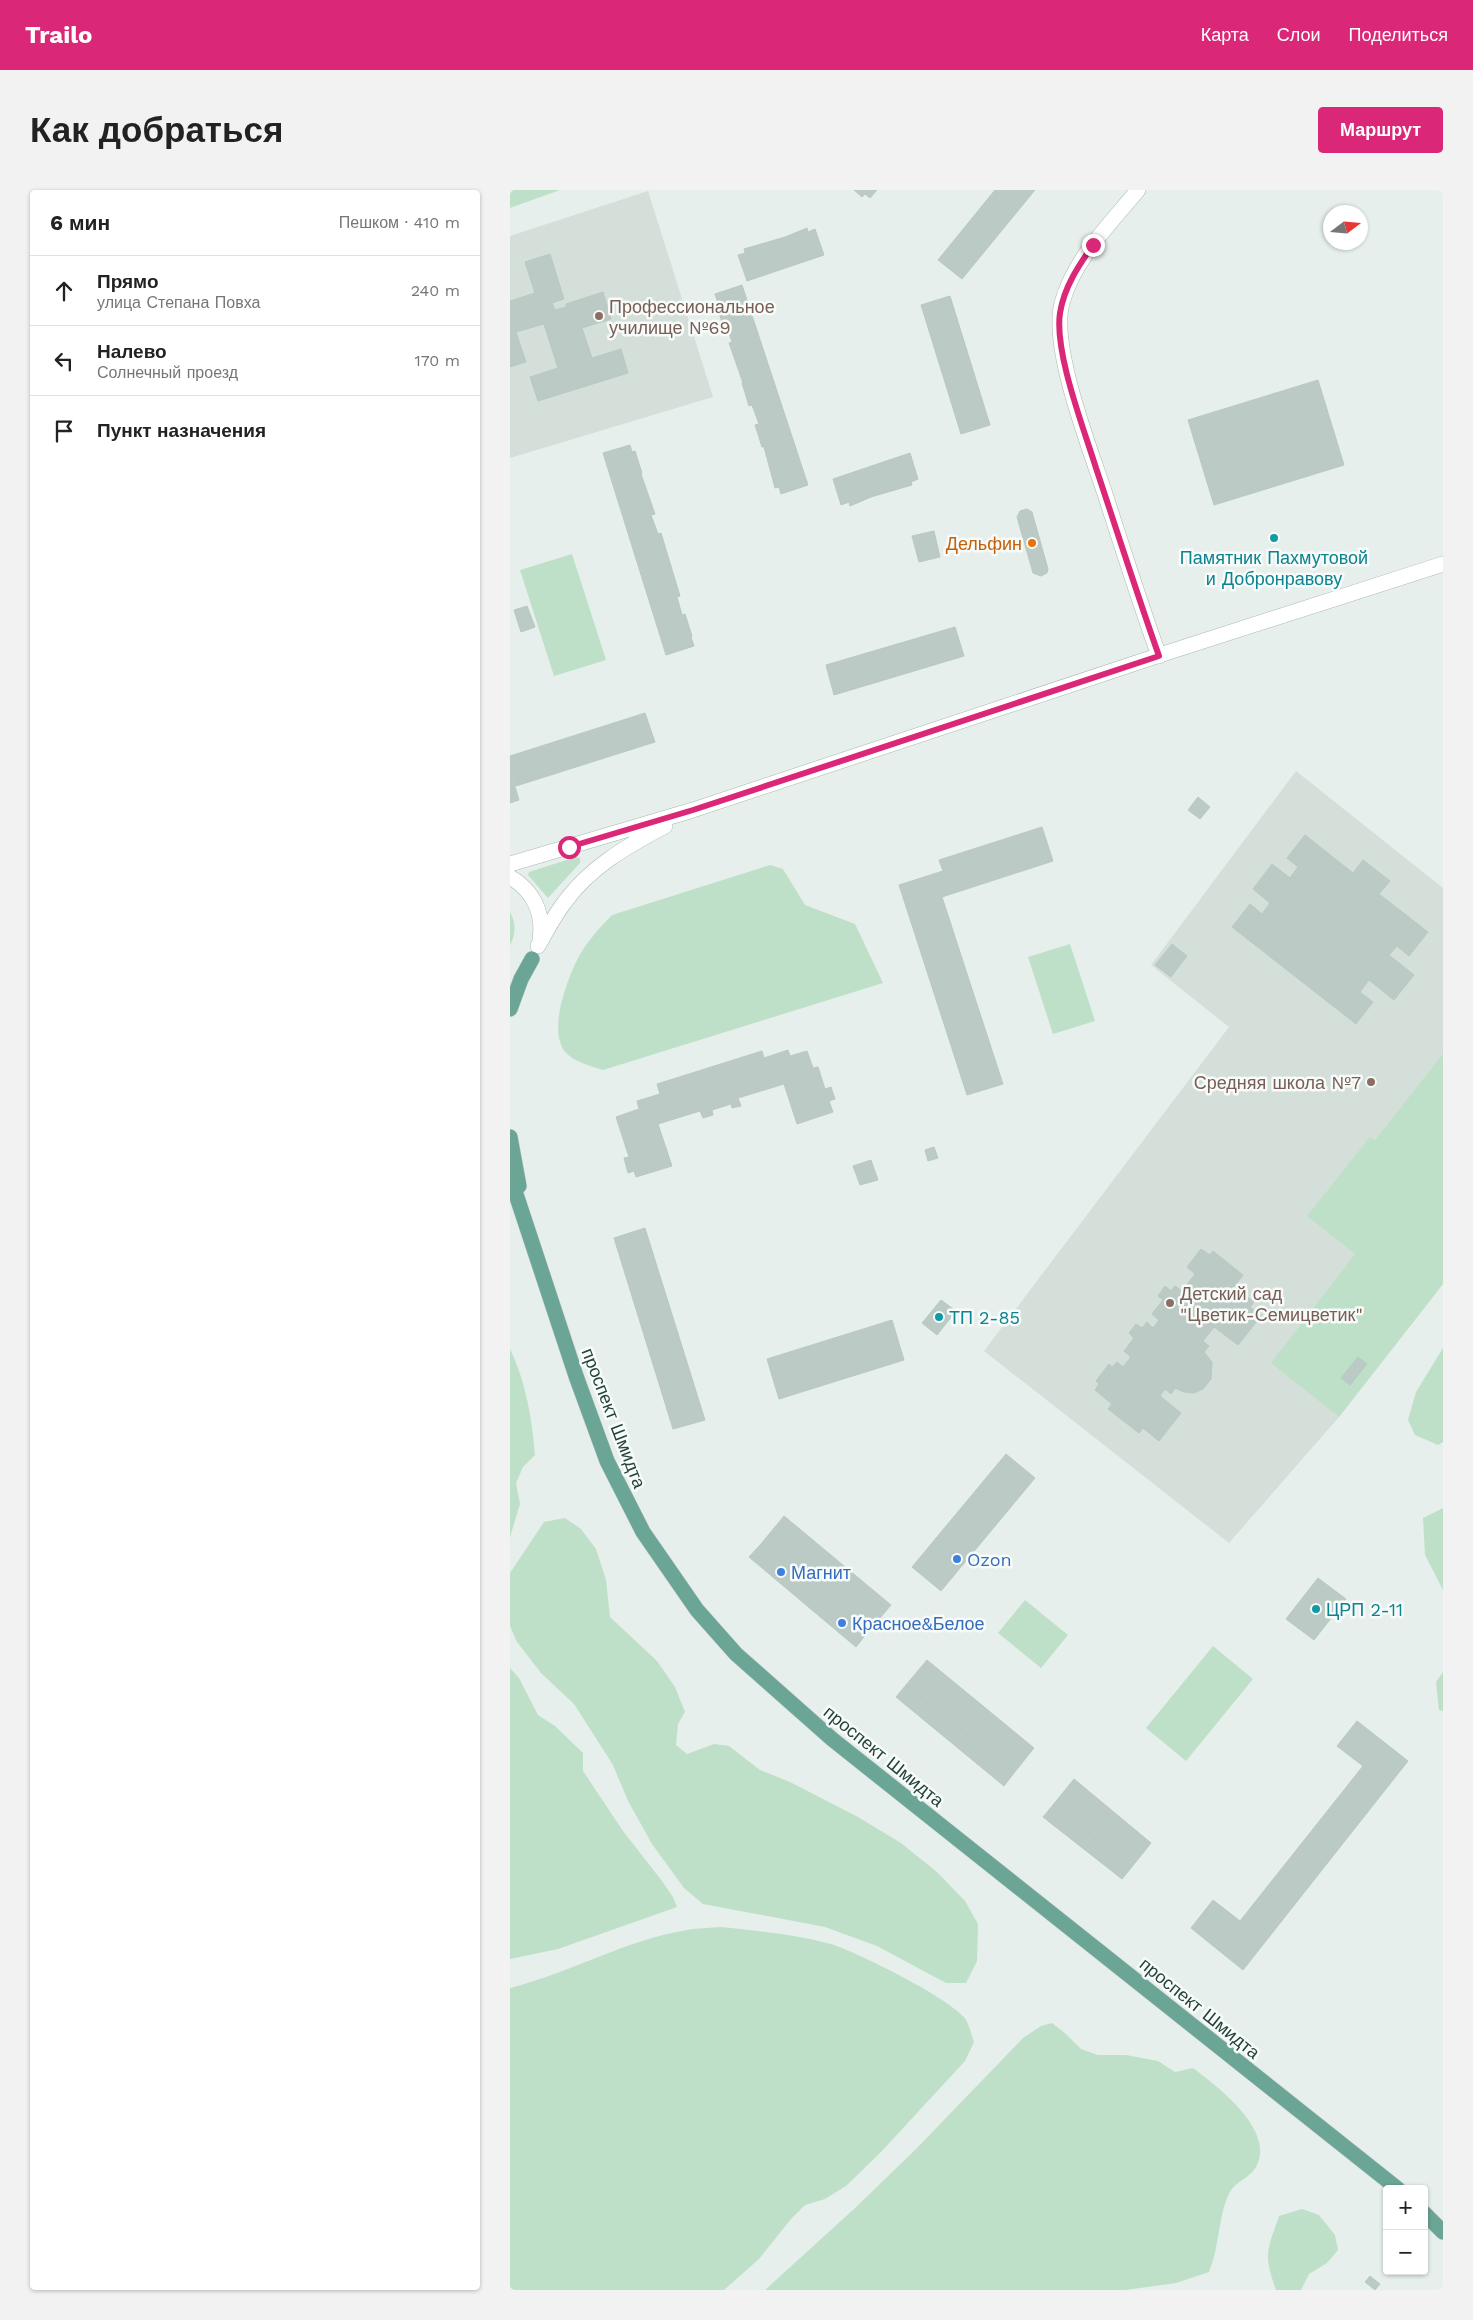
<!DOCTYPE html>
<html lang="ru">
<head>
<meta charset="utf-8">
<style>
  body { margin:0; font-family:"Work Sans",sans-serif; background:#f2f2f2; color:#222 }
  .controls { position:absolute; right:15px; bottom:15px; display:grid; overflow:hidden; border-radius:5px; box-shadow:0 1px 4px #0004 }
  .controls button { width:45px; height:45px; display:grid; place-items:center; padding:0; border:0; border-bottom:1px solid #e0e0e0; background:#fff; color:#222; font:25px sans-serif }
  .compass { position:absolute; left:813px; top:15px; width:45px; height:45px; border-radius:50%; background:#fff; box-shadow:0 1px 4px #0004; rotate:74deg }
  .stop { position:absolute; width:15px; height:15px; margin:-11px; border:4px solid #db2777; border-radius:50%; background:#fff }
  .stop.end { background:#db2777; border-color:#fff; box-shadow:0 1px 5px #0008 }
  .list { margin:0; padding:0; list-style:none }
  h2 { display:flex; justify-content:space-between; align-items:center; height:65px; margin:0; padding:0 20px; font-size:21px }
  h2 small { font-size:16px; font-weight:400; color:#767676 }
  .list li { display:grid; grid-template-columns:32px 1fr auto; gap:15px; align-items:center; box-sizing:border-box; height:70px; padding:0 20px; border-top:1px solid #e0e0e0 }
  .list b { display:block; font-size:19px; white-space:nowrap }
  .list p { margin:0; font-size:16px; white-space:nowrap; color:#767676 }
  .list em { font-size:16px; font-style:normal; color:#767676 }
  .icon { flex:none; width:28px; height:28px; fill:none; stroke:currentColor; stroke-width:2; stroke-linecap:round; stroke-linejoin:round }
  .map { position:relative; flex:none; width:933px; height:2100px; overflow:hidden; border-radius:5px }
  header { display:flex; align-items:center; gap:30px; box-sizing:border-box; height:70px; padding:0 25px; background:#db2777; color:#fff }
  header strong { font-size:24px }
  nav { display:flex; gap:28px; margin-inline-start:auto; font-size:18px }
  .intro { display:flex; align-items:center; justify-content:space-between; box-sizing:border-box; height:120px; padding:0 30px }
  h1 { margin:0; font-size:35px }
  .button { padding:12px 22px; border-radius:5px; background:#db2777; color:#fff; font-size:18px; font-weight:700 }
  main { display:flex; gap:30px; padding:0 30px }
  aside { flex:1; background:#fff; border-radius:5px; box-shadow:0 1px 4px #0004 }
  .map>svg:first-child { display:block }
  .built { fill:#d4dfda }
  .green { fill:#bfe0c8 }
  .building { fill:#bbcac4; stroke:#b8c9c2 }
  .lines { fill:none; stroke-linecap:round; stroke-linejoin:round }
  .minor-casing { stroke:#a8b8b2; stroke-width:16 }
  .major-casing { stroke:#c2cac8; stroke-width:16 }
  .minor { stroke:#fff; stroke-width:15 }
  .major { stroke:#6aa596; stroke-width:15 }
  .route { stroke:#db2777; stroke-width:6 }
  .education-dot { fill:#8d6e63; stroke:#f7fbf9; stroke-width:2 }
  .culture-dot { fill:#0f9aa8; stroke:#f7fbf9; stroke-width:2 }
  .food-dot { fill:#e8710a; stroke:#f7fbf9; stroke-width:2 }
  .shop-dot { fill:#3f7fe0; stroke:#f7fbf9; stroke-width:2 }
  .labels { text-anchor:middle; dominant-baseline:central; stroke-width:5; stroke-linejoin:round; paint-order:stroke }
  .education-label { font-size:18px; fill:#785e54; stroke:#f7fbf9; text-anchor:start }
  .food-label { font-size:18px; fill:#c56008; stroke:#f7fbf9; text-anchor:end }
  .culture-label { font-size:18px; fill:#0d838f; stroke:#f7fbf9; text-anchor:start }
  .street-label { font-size:18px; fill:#24423a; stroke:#f7fbf9 }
  .shop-label { font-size:18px; fill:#366cbe; stroke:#f7fbf9; text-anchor:start }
</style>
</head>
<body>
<header>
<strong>Trailo</strong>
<nav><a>Карта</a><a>Слои</a><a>Поделиться</a></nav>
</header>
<div class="intro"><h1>Как добраться</h1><a class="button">Маршрут</a></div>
<main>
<aside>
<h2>6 мин<small>Пешком · 410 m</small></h2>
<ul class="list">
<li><svg class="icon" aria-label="ahead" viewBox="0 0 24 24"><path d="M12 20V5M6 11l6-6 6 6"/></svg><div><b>Прямо</b><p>улица Степана Повха</p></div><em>240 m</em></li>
<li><svg class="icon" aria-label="left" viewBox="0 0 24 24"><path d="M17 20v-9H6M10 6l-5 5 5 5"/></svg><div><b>Налево</b><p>Солнечный проезд</p></div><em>170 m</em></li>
<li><svg class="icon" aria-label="arrive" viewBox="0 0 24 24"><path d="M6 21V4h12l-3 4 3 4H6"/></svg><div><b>Пункт назначения</b></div></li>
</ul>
</aside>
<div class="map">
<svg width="933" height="2100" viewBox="0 0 933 2100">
  <rect width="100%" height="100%" fill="#e6efeb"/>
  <path class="built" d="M138,1L203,207L0,268V46Z
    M786,581L933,698V1094L829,1227L719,1353L474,1161L719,837L641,775Z"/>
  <path class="green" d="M0,0H50L0,18Z
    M62,364L96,470L44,486L10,380Z
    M66,667L70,668V673L38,708L18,685L19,682Z
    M260,675L273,679L295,715L345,734L373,793L93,880C81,876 60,871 53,859C40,836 56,793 67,770C75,754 89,738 102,725Z
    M0,722C6,733 6,744 0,755Z
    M560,754L585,831L543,844L518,767Z
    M933,864V1094L829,1227L761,1173L845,1064L797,1026L860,947L865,950Z
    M933,1158V1252L928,1255L905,1245L898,1230L906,1202Z
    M0,1159C16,1192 22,1229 25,1265L13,1277L6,1293L10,1314L0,1347Z
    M933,1318V1400L915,1365L913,1328Z
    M55,1328L71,1339L86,1359L96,1390L100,1427L147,1471L165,1497L175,1522L168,1534L166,1555L177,1564L204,1554L219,1556L250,1580L280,1592L348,1627L391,1653L427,1682L455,1711L468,1734L467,1771L456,1793H436L367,1756L315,1737L193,1714L174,1698L142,1654L118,1611L103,1575L64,1514L31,1483L7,1452L0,1436V1383L34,1332Z
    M515,1410L558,1445L531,1478L488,1443Z
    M703,1456L743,1489L676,1571L636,1538Z
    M0,1478L9,1488L28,1525L45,1536L73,1563V1581L113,1641L152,1691L163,1707L167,1717L48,1759L0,1769Z
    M933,1482V1521L929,1520L926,1492Z
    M212,1737C248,1741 285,1744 321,1754C351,1764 433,1805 454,1827C459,1833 461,1844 464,1852L455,1871L371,1962L336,1996L315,2009L295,2015L281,2029L249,2069L214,2100H0V1798C60,1783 115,1750 177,1740C188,1738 200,1738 212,1737Z
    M542,1833L556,1844L571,1859L588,1865H616L648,1871L665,1882L683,1878C708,1897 764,1939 747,1975C742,1987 726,1991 720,2002C708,2024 710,2056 699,2082L666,2093L616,2100H255L344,2019L406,1959L513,1848L531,1836Z
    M792,2019L809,2025L825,2045L828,2060L817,2073L799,2084L791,2100H766C753,2063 757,2062 769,2026Z"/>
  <path class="building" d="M344,0H367L360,8L355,4L352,7Z
    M485,0H525L452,89L428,70Z
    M297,38L298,42L305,39L314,65L237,91L228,65L235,63L234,59L275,47Z
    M40,64L54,109L42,113L45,120L56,117V114L93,102L101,129L72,138L82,168L111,159L118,183L28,211L20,187L48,178L34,134L6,142L16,172L0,177V111L25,103L15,72Z
    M232,95L298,295L271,304L269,297L265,298L254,257H252L245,235L249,234L242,215L239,216L232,193H233L219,153L222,152L216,135L213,136L206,113H208L205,104Z
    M440,106L480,235L451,244L411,115Z
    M808,190L834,275L704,315L678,230Z
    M120,255L122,262L125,261L132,283L131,284L145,324L141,325L148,344L151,343L170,406L167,407L172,425L175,424L182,446L181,447L184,456L156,465L93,263Z
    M400,263L408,289L401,292L402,295L361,307L340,316L339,312L331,315L323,289Z
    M517,319L522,322L538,379L537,383L531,386L523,383L507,327L510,321Z
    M424,341L430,367L409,372L402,346Z
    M17,416L25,437L11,442L4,420Z
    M445,437L454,466L324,505L316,475Z
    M135,523L145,552L6,596L0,578V566Z
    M0,580L9,610L0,613Z
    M688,607L700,617L690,629L678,620Z
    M532,637L543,671L432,707L493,894L457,905L389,695L433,681L429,670Z
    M795,645L843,683L853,670L880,691L869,704L918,742L899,766L887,756L879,765L904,785L884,810L859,790L850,802L863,812L846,834L722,737L740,714L752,724L760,713L743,699L762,674L780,688L788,677L777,668Z
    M662,754L677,766L661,787L645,775Z
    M278,860L280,866L297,861L303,878L308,877L315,899L321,897L325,909L319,911L323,922L287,934L274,894L228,908L231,916L222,918L221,914L202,920L203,925L193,928L190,921L148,934L162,976L126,987L124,981L118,983L114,968L119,967L106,927L129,919L127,911L150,904L147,894L252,861L254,868Z
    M424,957L428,968L418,971L415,960Z
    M361,970L368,990L350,995L343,976Z
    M135,1038L195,1230L163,1239L104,1048Z
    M691,1059L700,1065L703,1061L733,1085L720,1102L723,1104L727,1099L744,1112L740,1117L751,1126L728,1155L704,1137L693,1151L699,1156L694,1162L702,1172L701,1189L693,1199L684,1203L674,1202L665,1198L661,1204L655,1199L650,1206L671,1223L649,1251L633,1238L629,1243L598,1219L602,1214L585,1200L589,1194L586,1191L599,1174L602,1177L607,1172L613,1177L621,1167L614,1161L624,1148L619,1143L626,1134L632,1138L637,1132L643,1138L649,1130L642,1124L653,1110L648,1106L655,1096L661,1101L665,1096L672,1101L685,1084L677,1077Z
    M431,1110L446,1121L427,1145L412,1133Z
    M382,1130L394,1170L269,1209L257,1169Z
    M848,1167L857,1174L840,1195L831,1188Z
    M496,1264L525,1288L431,1401L402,1377Z
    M274,1326L381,1415L357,1443L251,1354Z
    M251,1354L357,1443L346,1457L239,1367Z
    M808,1388L836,1409L804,1450L776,1429Z
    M417,1470L524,1558L504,1583L396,1495Z
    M396,1495L504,1583L494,1596L386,1507Z
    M847,1531L898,1571L733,1780L681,1738L703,1710L730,1731L853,1576L827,1556Z
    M564,1589L641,1653L621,1678L543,1615Z
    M543,1615L621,1678L612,1689L533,1627Z
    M860,2086L870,2094L865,2100L855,2092Z"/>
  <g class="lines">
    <defs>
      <path id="minor" d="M628,0C600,34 564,69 552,113C540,158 581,261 596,307C613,360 630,413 649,466
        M0,674L183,620L659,462L933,374
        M0,687C23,700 34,723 30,749
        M28,756C36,742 44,726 54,713C80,677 117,656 155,636"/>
      <path id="major" d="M0,819L11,789L22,769
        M0,947L9,996
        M0,986L66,1186L97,1271L133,1342L187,1420L226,1464L322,1549L888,1999
        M914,2023L933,2042"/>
    </defs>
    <use href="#minor" class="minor-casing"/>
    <use href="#major" class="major-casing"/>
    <use href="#minor" class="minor"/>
    <use href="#major" class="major"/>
  </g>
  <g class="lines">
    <path class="route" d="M59,657L183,620L649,466C627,404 607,341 586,278C574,239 544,162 550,123C554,97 569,75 583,55"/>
  </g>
  <g class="education-dot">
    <circle cx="89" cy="126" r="5"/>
    <circle cx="861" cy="892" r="5"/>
    <circle cx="660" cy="1113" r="5"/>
  </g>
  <g class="culture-dot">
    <circle cx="764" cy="348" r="5"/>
    <circle cx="429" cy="1127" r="5"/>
    <circle cx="806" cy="1419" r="5"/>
  </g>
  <circle class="food-dot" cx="522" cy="353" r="5"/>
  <g class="shop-dot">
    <circle cx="447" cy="1369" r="5"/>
    <circle cx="271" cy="1382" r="5"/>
    <circle cx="332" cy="1433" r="5"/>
  </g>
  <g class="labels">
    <g class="education-label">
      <text x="99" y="116">Профессиональное<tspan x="99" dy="21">училище №69</tspan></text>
      <text x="851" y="892" text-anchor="end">Средняя школа №7</text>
      <text x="670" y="1103">Детский сад<tspan x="670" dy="21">"Цветик-Семицветик"</tspan></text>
    </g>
    <g class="food-label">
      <text x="512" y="353">Дельфин</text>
    </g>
    <g class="culture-label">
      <text x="764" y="367" text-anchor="middle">Памятник Пахмутовой<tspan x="764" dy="21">и Добронравову</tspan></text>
      <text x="439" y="1127">ТП 2-85</text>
      <text x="816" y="1419">ЦРП 2-11</text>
    </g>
    <g class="street-label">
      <text transform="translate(104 1228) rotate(69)">проспект Шмидта</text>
      <text transform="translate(374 1566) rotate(39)">проспект Шмидта</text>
      <text transform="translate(690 1818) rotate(39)">проспект Шмидта</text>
    </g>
    <g class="shop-label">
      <text x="457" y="1369">Ozon</text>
      <text x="281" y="1382">Магнит</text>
      <text x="342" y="1433">Красное&amp;Белое</text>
    </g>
  </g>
</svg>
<div class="controls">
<button>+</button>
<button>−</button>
</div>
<svg class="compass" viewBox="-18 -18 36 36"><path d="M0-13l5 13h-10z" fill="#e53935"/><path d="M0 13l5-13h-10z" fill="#767676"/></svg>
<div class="stop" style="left:59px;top:657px"></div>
<div class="stop end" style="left:583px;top:55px"></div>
</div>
</main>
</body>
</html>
